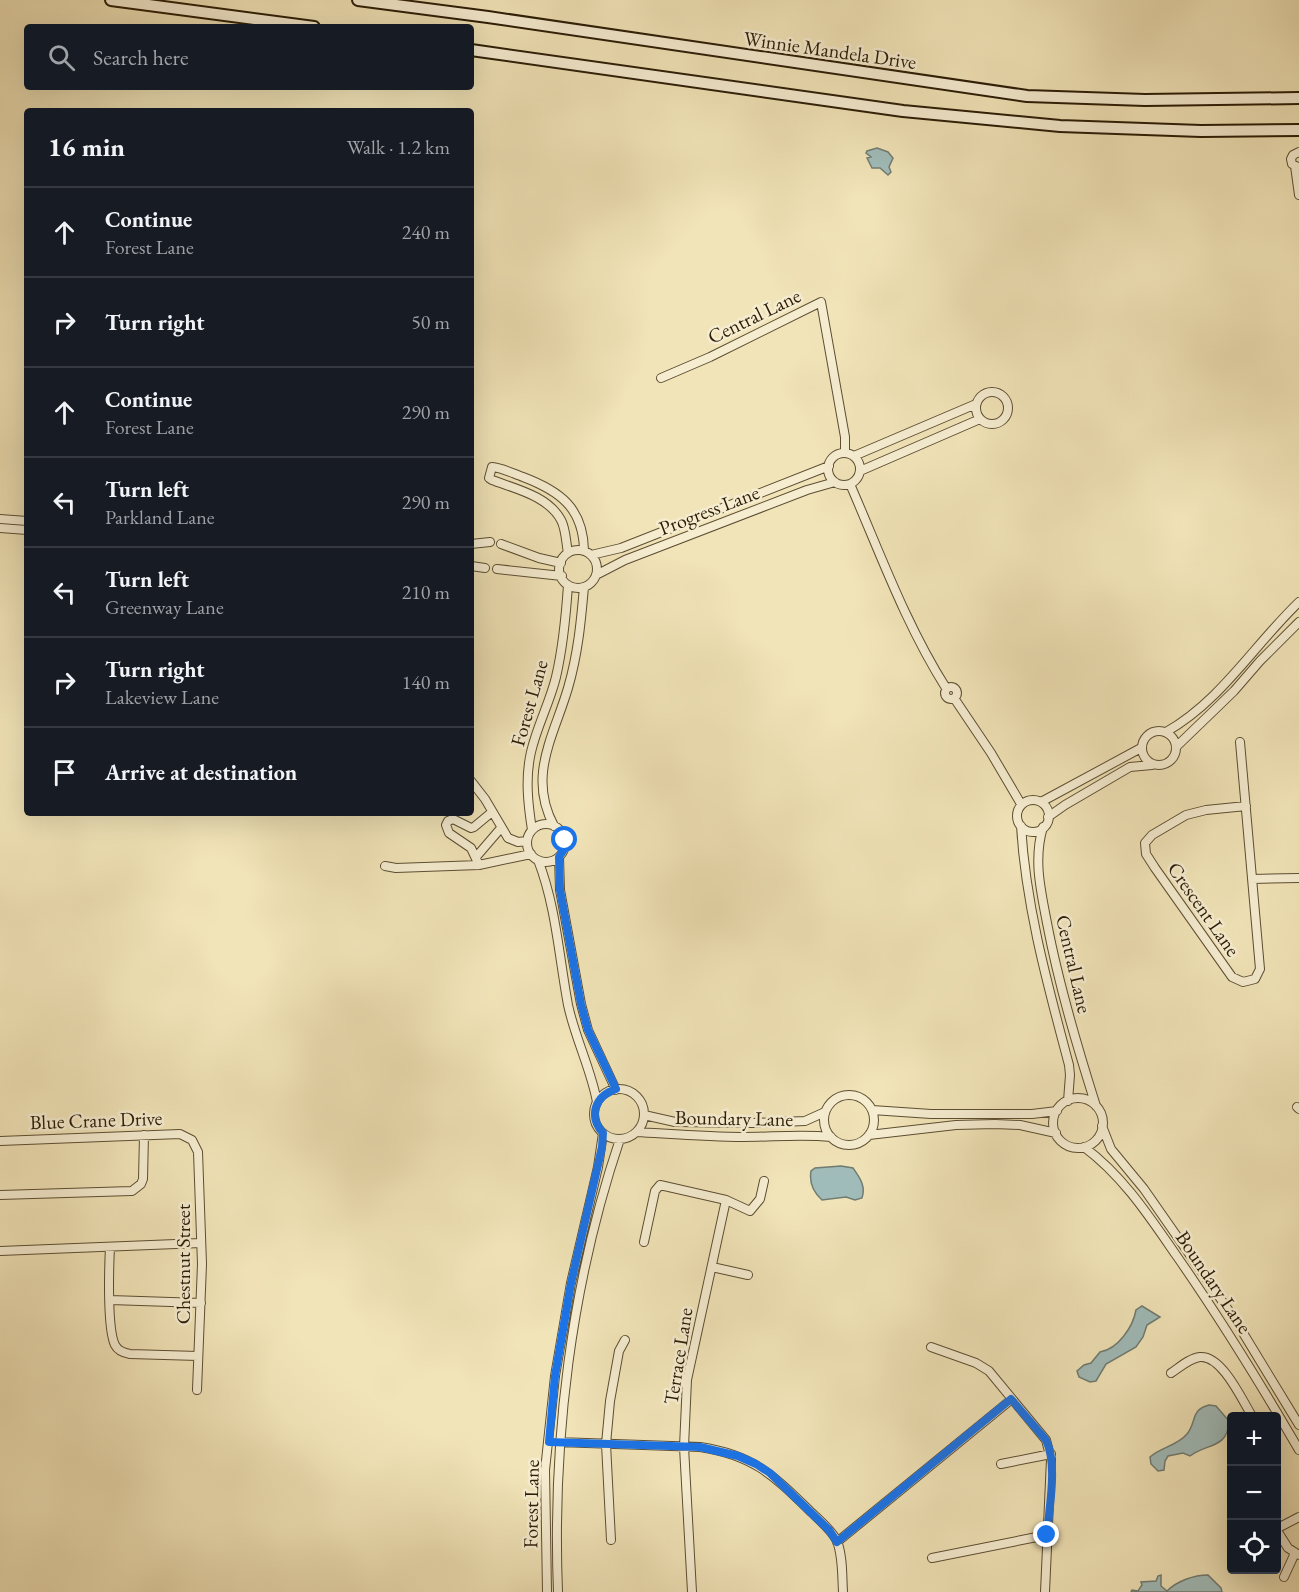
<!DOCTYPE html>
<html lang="en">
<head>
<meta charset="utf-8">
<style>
  body { margin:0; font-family:"EB Garamond",serif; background:#242831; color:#f1f3f6 }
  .controls { position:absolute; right:18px; bottom:18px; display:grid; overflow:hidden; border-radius:6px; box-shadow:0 6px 24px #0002 }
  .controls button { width:54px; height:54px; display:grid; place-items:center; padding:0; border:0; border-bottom:2px solid #363941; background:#171b24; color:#f1f3f6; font:30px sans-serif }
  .stop { position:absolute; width:18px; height:18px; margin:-14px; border:4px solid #1a73e8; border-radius:50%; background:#fff }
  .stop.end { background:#1a73e8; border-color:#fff; box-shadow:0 2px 6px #0008 }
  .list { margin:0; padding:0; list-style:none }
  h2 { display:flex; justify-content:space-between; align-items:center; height:78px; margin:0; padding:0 24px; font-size:26px }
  h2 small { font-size:20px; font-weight:400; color:#9ea1a6 }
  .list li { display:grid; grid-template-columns:39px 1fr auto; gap:18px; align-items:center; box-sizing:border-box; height:90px; padding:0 24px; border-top:2px solid #363941 }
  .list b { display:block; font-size:22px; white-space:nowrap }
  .list p { margin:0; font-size:20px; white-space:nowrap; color:#9ea1a6 }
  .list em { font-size:20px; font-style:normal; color:#9ea1a6 }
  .icon { flex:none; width:33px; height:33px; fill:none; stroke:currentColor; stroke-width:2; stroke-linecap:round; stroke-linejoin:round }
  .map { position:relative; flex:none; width:1299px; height:1592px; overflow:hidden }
  .search { position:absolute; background:#171b24; box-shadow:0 6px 24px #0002; left:24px; top:24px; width:450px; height:66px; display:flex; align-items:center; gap:15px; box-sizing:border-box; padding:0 21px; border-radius:6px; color:#9ea1a6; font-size:22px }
  .panel { position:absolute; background:#171b24; box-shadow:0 6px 24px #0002; left:24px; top:108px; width:450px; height:708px; border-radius:6px }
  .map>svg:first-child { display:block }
  .water { fill:#a0bcba; stroke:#717c72; stroke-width:1.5 }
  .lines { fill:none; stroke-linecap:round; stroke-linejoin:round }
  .minor-casing { stroke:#5c4e32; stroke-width:10 }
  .secondary-casing { stroke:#2b1c06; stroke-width:14 }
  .minor { stroke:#f6edd1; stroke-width:8 }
  .secondary { stroke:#f6edd1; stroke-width:10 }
  .route { stroke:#1a73e8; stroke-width:8 }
  .labels { text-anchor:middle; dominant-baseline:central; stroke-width:5; stroke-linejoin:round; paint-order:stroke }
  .street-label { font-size:20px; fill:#2b1c06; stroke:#f6edd1 }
</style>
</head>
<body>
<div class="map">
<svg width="1299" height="1592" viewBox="0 0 1299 1592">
  <rect width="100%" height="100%" fill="#f1e4b8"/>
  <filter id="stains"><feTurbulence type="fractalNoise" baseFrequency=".00333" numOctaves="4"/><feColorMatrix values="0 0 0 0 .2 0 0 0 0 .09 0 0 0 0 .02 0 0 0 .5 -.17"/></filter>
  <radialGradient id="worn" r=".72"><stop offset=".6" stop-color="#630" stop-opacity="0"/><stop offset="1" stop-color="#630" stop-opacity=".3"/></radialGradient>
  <path class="water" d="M877,148L888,152L893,158L889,167L891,172L888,175L880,168H872L867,158L871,157L866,153L867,151Z
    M841,1166L853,1168C860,1178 866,1186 862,1198L855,1200L846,1197L822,1200C813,1192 809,1183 811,1171L815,1168Z
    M1142,1306L1160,1317L1147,1325L1143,1337L1136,1347L1106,1364L1096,1381L1090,1382L1079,1377L1077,1371L1084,1365L1091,1363L1100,1352C1118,1349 1133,1327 1136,1310Z
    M1209,1405L1216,1406L1229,1421C1228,1449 1207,1443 1190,1456L1183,1453L1168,1456L1165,1461L1164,1470L1158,1471L1151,1464L1150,1457C1161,1447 1177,1446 1187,1434C1197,1422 1190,1410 1209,1405Z
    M1161,1575V1586L1167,1591C1177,1581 1194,1575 1208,1575L1221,1588L1222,1592H1131L1132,1590L1138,1591L1142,1585L1141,1582L1156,1581L1158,1576Z"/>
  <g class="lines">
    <defs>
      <path id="minor" d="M1295,166L1299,195
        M1298,167L1292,164L1291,159L1293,155L1299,152
        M661,378L710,357L821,302L845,437V453
        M976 408a16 16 0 1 1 32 0a16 16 0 1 1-32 0Z
        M828 469a16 16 0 1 1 32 0a16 16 0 1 1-32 0Z
        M854,456L976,404
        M860,471L980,419
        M850,484C880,553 906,625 946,688
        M0,519L27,521
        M0,528L27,530
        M471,544L490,542
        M501,544L539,558L561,563
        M559 569a19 19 0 1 1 38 0a19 19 0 1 1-38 0Z
        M568,553C566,543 566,529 561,520C548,496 516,489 492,480L489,478L492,467C503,468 514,474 523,477C560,491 583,508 584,550
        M591,555L621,548L829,466
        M471,566L485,568
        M497,569L562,576
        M596,575L625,560L807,490L835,482
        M945 693a6 6 0 1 1 12 0a6 6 0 1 1-12 0Z
        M954,698L991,753L1021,804
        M1142 748a17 17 0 1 1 34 0a17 17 0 1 1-34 0Z
        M1166,732C1221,701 1254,645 1299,602
        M1240,742L1260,969L1255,979L1243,982L1232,977L1155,868L1146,854L1145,843L1152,835L1186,815L1206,810L1246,806
        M1176,747L1234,691L1260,661L1299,622
        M471,781L485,799L508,838L518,842L527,841
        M1017 816a16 16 0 1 1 32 0a16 16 0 1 1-32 0Z
        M1041,802L1141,748
        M1048,817L1065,805L1130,767L1152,765
        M527 843a19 19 0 1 1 38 0a19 19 0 1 1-38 0Z
        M554,826C527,776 554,736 568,688C578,654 581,621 584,587
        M1021,826C1026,908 1048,986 1069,1065L1070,1075L1068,1101
        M1043,827C1033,860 1041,891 1047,923C1059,986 1077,1046 1096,1106
        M532,830C528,804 525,778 531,752C537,726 550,702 556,677C563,647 566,615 568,585
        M476,857L501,828
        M559,857L560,890L581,1004L588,1030L616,1090
        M538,860C556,906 559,957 568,1005C575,1038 591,1069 597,1102
        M479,865L471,848L449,833L446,825L448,821L453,819L471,828L474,827L492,812
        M385,866L396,868L479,865L531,854
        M1252,879L1299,878
        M594 1114a25 25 0 1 1 50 0a25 25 0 1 1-50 0Z
        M824 1120a25 25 0 1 1 50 0a25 25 0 1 1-50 0Z
        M1053 1123a25 25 0 1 1 50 0a25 25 0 1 1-50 0Z
        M1297,1107L1299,1109
        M872,1110L931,1114H1032L1057,1111
        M644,1115L675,1122L753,1123L805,1121L825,1112
        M1102,1126L1111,1149L1144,1189L1234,1318L1299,1425
        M637,1132C672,1134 708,1137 743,1137C773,1137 802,1134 831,1137
        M869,1135L956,1125L995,1124L1020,1125L1056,1133
        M0,1141L180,1134L192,1140L198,1152L202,1264L197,1390
        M1084,1147C1123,1176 1149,1216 1176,1255C1220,1318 1260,1383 1299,1450
        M0,1195L132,1191L141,1184L143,1179L144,1135
        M644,1242L655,1191L660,1185L726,1200L750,1211L760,1199L764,1181
        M110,1247C109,1267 107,1329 115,1345C118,1351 124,1353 130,1354L198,1356
        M0,1251L201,1243
        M712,1267L748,1275
        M110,1300L201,1303
        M931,1347L976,1363L989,1371L1046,1440L1051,1459L1045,1592
        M1171,1373C1180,1367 1190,1358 1200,1357C1222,1355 1242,1400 1252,1416
        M558,1442L700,1447C753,1455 772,1474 809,1510C819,1520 831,1529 837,1541C843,1557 842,1576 843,1592
        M1001,1464L1051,1454
        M1276,1529L1288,1548L1299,1555
        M1276,1529L1299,1517
        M611,1540L606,1444L610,1401L619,1351L625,1340
        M837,1542L1012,1399
        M932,1558L1047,1535
        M1284,1577L1295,1553
        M547,1592L545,1470L555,1376L571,1283L598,1167L603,1133
        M558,1592C552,1440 571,1284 620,1139
        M692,1592L684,1447L687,1380L726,1200"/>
      <path id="secondary" d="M111,0L314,27
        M358,0L488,17L1027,96L1145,100L1299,98
        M471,50L903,111L1060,126L1201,131L1299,130"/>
    </defs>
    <use href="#minor" class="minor-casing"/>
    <use href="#secondary" class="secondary-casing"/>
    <use href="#minor" class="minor"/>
    <use href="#secondary" class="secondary"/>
  </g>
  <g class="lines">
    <path class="route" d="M565,840L563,851L559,857L560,890L581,1004L588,1030L616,1089C595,1096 588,1116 603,1133L602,1147L571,1283L555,1376L549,1442L700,1447L738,1456L756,1464L770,1473L829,1530L837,1542L1011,1399L1046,1440C1058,1465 1049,1507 1047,1535"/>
  </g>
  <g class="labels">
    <g class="street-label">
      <text transform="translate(830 50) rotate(8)">Winnie Mandela Drive</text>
      <text transform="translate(754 316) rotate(-26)">Central Lane</text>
      <text transform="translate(709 510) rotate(-21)">Progress Lane</text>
      <text transform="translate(529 703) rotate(-74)">Forest Lane</text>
      <text transform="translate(1204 909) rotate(55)">Crescent Lane</text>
      <text transform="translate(1074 964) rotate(77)">Central Lane</text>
      <text transform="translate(734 1118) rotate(1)">Boundary Lane</text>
      <text transform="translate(96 1120) rotate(-2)">Blue Crane Drive</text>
      <text transform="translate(183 1264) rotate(-90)">Chestnut Street</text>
      <text transform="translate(1214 1282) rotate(56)">Boundary Lane</text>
      <text transform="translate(678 1356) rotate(-81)">Terrace Lane</text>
      <text transform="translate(531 1504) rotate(-89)">Forest Lane</text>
    </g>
  </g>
  <rect width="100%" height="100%" filter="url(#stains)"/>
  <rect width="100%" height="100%" fill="url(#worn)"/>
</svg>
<div class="controls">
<button>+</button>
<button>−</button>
<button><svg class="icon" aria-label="locate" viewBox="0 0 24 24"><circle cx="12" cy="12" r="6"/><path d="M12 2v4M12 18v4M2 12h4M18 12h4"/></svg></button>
</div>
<div class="stop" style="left:565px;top:840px"></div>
<div class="stop end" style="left:1047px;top:1535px"></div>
<div class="search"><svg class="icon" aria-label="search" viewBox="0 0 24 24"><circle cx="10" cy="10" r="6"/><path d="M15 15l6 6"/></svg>Search here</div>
<section class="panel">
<h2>16 min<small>Walk · 1.2 km</small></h2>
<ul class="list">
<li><svg class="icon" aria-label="ahead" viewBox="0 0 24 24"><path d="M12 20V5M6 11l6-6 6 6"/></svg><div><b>Continue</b><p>Forest Lane</p></div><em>240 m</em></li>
<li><svg class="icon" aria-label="right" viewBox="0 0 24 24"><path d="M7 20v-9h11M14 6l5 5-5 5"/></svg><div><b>Turn right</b></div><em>50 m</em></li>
<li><svg class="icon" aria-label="ahead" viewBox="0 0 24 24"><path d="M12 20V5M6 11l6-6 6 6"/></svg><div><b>Continue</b><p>Forest Lane</p></div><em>290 m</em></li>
<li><svg class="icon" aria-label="left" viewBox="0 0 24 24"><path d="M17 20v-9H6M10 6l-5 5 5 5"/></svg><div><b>Turn left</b><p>Parkland Lane</p></div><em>290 m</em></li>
<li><svg class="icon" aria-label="left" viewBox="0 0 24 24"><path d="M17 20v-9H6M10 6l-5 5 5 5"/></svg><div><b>Turn left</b><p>Greenway Lane</p></div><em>210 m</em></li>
<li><svg class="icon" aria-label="right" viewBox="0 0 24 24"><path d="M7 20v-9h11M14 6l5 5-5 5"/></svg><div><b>Turn right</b><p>Lakeview Lane</p></div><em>140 m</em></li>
<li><svg class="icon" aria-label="arrive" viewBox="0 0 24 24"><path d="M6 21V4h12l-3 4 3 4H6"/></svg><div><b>Arrive at destination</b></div></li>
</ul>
</section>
</div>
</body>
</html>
